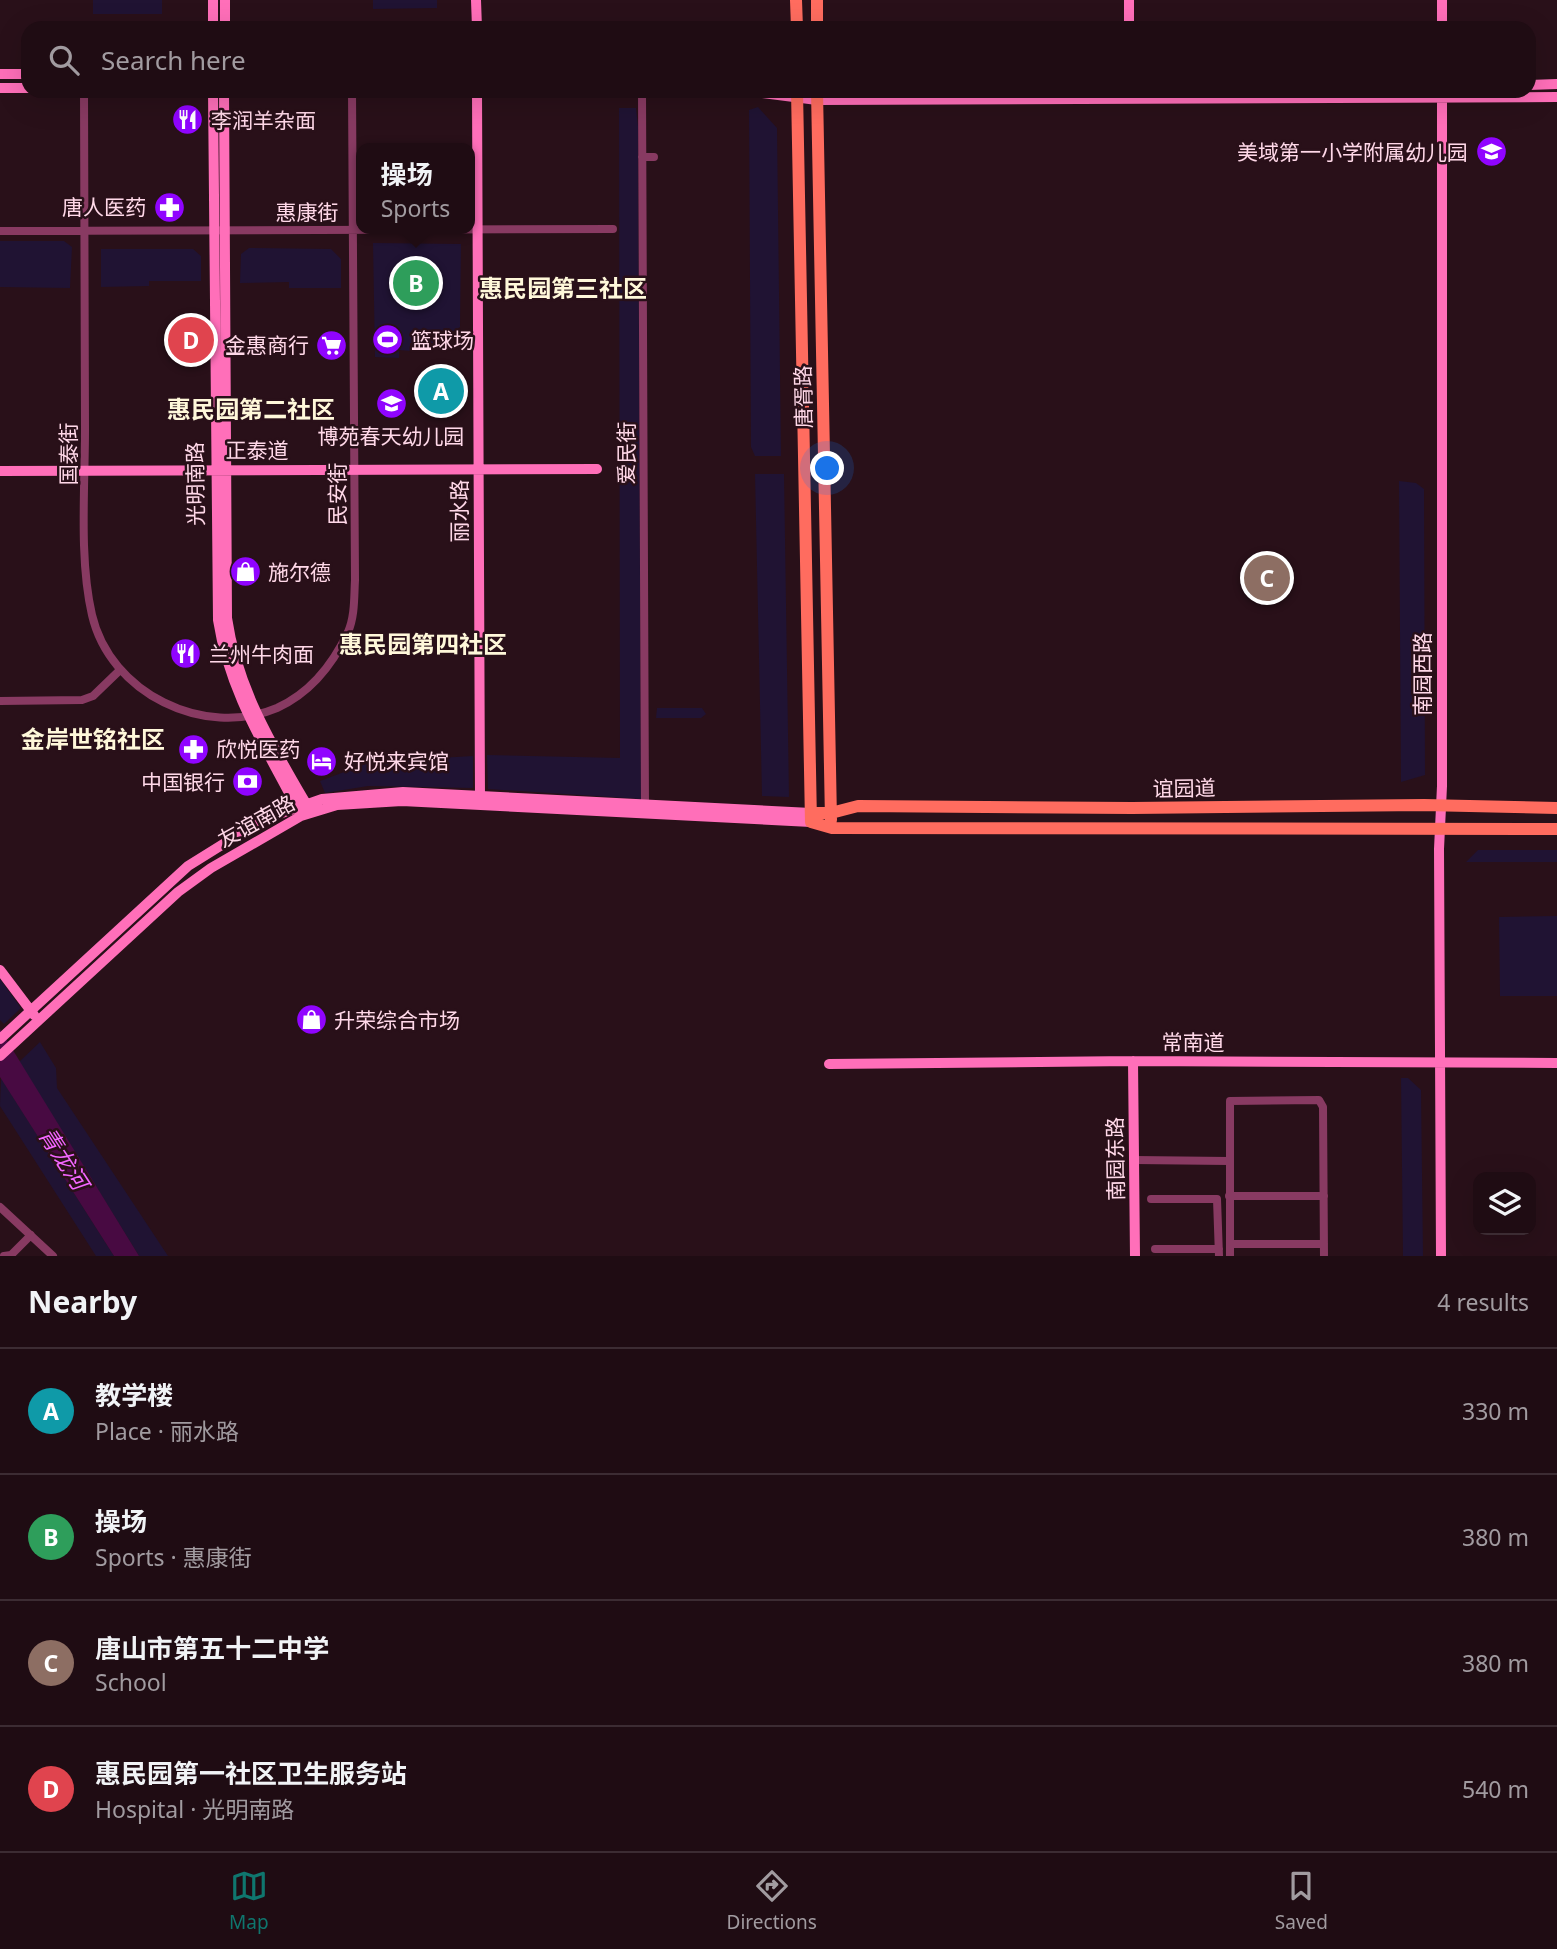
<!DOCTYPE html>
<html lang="en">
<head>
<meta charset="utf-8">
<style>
  body { margin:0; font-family:"Noto Sans","Noto Sans SC",sans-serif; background:#2c1a21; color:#f1f3f6 }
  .controls { position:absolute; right:21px; bottom:21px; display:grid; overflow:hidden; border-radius:14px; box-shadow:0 7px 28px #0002 }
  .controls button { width:63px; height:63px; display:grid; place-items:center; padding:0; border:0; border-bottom:2px solid #3c2c33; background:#1f0c13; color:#f1f3f6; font:35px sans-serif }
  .you { position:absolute; left:828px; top:469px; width:24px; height:24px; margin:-18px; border:5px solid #fff; border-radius:50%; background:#1a73e8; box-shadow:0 0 0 10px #1a73e833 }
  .badge { display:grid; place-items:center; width:46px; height:46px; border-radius:50%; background:#0f766e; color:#fff; font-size:23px; font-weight:700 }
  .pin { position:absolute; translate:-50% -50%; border:4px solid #fff; box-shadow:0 2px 7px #0006 }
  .popup { position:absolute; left:356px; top:143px; width:119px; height:91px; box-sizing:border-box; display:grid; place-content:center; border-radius:14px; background:#1f0c13; filter:drop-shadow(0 2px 5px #0005); font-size:23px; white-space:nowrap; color:#a19ba0 }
  .popup b { font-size:26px; color:#f1f3f6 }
  .popup::after { content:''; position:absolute; left:50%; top:100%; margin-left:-14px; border:14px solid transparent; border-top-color:#1f0c13 }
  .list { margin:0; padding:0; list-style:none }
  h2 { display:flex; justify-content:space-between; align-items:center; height:91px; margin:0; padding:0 28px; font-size:30px }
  h2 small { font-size:23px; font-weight:400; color:#a19ba0 }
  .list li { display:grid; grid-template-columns:46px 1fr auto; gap:21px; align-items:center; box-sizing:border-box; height:126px; padding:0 28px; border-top:2px solid #3c2c33 }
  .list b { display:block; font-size:26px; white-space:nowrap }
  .list p { margin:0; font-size:23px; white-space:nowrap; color:#a19ba0 }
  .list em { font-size:23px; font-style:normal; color:#a19ba0 }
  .icon { flex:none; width:38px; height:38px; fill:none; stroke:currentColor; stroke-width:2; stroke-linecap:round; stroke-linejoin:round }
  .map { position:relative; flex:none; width:1557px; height:1256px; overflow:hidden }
  .search { position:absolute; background:#1f0c13; box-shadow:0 7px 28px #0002; left:21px; right:21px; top:21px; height:77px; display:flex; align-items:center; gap:18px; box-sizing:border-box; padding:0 24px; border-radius:21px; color:#a19ba0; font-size:26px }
  .sheet { height:595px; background:#1f0c13 }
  nav { display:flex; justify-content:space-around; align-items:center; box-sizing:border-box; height:98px; border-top:2px solid #3c2c33; background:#1f0c13; font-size:19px; color:#a19ba0 }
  nav a { display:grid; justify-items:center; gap:4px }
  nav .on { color:#0f766e }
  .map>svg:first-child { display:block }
  .green { fill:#201333 }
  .water { fill:#480a42 }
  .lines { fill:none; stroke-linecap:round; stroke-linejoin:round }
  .street { stroke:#883a62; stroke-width:8 }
  .secondary { stroke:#ff6fb9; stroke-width:10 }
  .primary { stroke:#ff6c5f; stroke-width:12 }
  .labels { text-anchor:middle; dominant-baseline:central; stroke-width:5; stroke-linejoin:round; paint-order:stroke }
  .poi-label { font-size:21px; fill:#ffd8e8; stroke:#291019; text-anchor:start }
  .street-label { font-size:21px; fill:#ffd8e8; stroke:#291019 }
  .water-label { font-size:23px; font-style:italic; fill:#f366ff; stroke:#291019 }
  .quarter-label { font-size:24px; font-weight:bold; fill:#fff8da; stroke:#291019 }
</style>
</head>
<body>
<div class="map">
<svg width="1557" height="1256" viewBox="0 0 1557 1256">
  <rect width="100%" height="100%" fill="#291019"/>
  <path class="green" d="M93,0H162V14H93Z
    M373,0H437V8L373,9Z
    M758,107L777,128L781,456H755L751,447L749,110Z
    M619,108H636L638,126L641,799L488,789L487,755L620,758Z
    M0,241H64L72,247L70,288L0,287Z
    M373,243L461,244L460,327L454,331H416L411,336L417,332L445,333V343H410V351L399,350V358L375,357Z
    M249,248L331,249L341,259V288H289V282L240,283L241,254Z
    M101,249H193L201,256V281H149V286L101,287Z
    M755,474H784L789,797L762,796Z
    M1399,481L1416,483L1424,489L1425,775L1401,782Z
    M657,708H702L706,714L701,718H656Z
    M473,756V788L368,786L325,793L320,781L371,762Z
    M1478,850H1557V862H1466Z
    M1557,916V996H1500L1499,917Z
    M0,979L21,1008L4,1024L0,1020Z
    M40,1042L56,1068L57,1088L168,1256H139L19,1062Z
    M1,1078L114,1256H96L0,1106Z
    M1401,1078H1408L1421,1090L1423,1256H1403Z"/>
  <path class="water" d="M0,1029L139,1256H114L0,1077Z"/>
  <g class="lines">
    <path class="street" d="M84,91C84,204 85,317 85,430C85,488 79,559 92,615C110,693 204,739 277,708C310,693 333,664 348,632C355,616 354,597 355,580L352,91
      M642,91L645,809
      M642,157H654
      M0,231L613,229
      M0,701L82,700L93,696L120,670
      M1134,1160L1229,1161
      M1229,1196H1324
      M1151,1199H1217L1219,1256
      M0,1207L53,1256
      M1230,1244H1324
      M1155,1249H1219
      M4,1256L11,1255L31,1235
      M1230,1256V1101L1319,1100L1323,1107L1324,1256"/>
    <path class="secondary" d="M213,0V28
      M225,0V28
      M476,0L477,28
      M1129,28V0
      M1442,28V0
      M0,74H28
      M1529,85L1557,84
      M0,88H28
      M213,91L218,620C229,691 266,748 298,810
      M224,91L227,618C237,688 273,747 308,807
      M477,91L480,798
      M746,91L817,100L1557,97
      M0,471L597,469
      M0,970L34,1015
      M0,1039L188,866L262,820L322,799L403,792L811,813
      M0,1056L178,892L211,868L301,816L337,805L402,801L811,822
      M1133,1061L1135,1256
      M829,1064L1133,1061L1557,1063
      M1441,1256L1439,849L1442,786V91"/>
    <path class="primary" d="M796,0L797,28
      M817,28V0
      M797,91L811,822L832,828L1557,829
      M817,91L831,820
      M811,813H831L858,806L1132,808L1424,805L1557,808"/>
  </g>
  <defs>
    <symbol id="restaurant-disc" viewBox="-11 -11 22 22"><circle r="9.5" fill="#9004ff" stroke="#291019"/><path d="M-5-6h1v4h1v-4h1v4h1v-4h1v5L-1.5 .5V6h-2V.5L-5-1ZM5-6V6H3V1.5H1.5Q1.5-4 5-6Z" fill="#fff"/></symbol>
    <symbol id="school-disc" viewBox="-11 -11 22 22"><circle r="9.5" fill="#9004ff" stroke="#291019"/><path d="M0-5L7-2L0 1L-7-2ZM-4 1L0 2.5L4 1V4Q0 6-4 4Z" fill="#fff"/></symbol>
    <symbol id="pharmacy-disc" viewBox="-11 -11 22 22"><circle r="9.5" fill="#9004ff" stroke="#291019"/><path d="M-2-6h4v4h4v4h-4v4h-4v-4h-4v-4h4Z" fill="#fff"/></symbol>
    <symbol id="stadium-disc" viewBox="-11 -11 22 22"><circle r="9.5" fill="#9004ff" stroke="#291019"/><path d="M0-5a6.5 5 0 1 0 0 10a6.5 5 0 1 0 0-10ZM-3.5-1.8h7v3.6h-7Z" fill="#fff"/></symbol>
    <symbol id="supermarket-disc" viewBox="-11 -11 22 22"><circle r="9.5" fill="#9004ff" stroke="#291019"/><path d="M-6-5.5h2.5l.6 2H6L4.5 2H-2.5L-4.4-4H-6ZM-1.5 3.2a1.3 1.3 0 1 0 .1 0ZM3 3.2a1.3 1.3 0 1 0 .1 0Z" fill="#fff"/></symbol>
    <symbol id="shop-disc" viewBox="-11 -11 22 22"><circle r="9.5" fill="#9004ff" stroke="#291019"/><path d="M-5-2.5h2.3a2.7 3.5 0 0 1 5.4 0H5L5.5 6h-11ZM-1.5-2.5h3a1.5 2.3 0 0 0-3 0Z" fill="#fff"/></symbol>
    <symbol id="hotel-disc" viewBox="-11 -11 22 22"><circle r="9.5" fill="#9004ff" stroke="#291019"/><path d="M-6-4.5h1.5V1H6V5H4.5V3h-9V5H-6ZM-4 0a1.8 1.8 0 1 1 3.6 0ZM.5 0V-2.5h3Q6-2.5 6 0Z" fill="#fff"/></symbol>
    <symbol id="bank-disc" viewBox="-11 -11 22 22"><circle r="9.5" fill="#9004ff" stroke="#291019"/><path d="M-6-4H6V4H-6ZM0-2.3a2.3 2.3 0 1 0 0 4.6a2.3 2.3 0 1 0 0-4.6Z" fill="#fff"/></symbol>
  </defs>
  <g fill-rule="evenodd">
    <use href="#restaurant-disc" x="170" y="102" width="35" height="35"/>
    <use href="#school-disc" x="1474" y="134" width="35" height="35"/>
    <use href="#pharmacy-disc" x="152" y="190" width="35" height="35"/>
    <use href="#stadium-disc" x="370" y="322" width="35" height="35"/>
    <use href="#supermarket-disc" x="314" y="328" width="35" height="35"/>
    <use href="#school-disc" x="374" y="386" width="35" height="35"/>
    <use href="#shop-disc" x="228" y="554" width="35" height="35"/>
    <use href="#restaurant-disc" x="168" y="636" width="35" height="35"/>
    <use href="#pharmacy-disc" x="176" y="732" width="35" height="35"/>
    <use href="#hotel-disc" x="304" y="744" width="35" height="35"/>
    <use href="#bank-disc" x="230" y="764" width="35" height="35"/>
    <use href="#shop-disc" x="294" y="1002" width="35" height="35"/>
  </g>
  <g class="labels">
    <g class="poi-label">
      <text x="211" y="120">李润羊杂面</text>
      <text x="1468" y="152" text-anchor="end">美域第一小学附属幼儿园</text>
      <text x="146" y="207" text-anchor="end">唐人医药</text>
      <text x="411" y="340">篮球场</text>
      <text x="309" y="345" text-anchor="end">金惠商行</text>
      <text x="391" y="436" text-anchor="middle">博苑春天幼儿园</text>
      <text x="268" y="572">施尔德</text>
      <text x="209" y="654">兰州牛肉面</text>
      <text x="216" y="749">欣悦医药</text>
      <text x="344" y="761">好悦来宾馆</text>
      <text x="225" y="782" text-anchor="end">中国银行</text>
      <text x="334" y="1020">升荣综合市场</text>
    </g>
    <g class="street-label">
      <text x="307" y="212">惠康街</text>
      <text transform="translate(803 397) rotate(-91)">唐胥路</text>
      <text x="257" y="450">正泰道</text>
      <text transform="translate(626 453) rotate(-90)">爱民街</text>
      <text transform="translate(68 454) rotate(-90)">国泰街</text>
      <text transform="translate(195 484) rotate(-91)">光明南路</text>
      <text transform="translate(337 494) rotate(-90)">民安街</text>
      <text transform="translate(459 511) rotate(-90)">丽水路</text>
      <text transform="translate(1422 674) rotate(-90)">南园西路</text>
      <text transform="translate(1184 788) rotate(-1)">谊园道</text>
      <text transform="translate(256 821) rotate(-29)">友谊南路</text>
      <text x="1193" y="1042">常南道</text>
      <text transform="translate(1115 1159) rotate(-91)">南园东路</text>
    </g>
    <g class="water-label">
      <text transform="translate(64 1158) rotate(57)">青龙河</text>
    </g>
    <g class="quarter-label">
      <text x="563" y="287">惠民园第三社区</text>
      <text x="251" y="408">惠民园第二社区</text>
      <text x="423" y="643">惠民园第四社区</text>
      <text x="93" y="738">金岸世铭社区</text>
    </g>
  </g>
</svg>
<div class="controls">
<button><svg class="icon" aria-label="layers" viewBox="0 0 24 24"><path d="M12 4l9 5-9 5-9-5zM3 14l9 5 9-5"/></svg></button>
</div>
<div class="you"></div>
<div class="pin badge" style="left:441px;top:391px;background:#0f9aa8">A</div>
<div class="pin badge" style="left:416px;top:283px;background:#2e9e5b">B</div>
<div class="popup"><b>操场</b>Sports</div>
<div class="pin badge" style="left:1267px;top:578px;background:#8d6e63">C</div>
<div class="pin badge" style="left:191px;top:340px;background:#e0444e">D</div>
<div class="search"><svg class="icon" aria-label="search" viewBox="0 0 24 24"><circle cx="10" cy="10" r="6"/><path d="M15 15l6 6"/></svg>Search here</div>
</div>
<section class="sheet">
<h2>Nearby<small>4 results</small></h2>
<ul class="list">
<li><span class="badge" style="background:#0f9aa8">A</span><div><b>教学楼</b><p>Place · 丽水路</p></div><em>330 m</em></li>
<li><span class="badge" style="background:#2e9e5b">B</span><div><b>操场</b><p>Sports · 惠康街</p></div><em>380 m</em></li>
<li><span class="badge" style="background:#8d6e63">C</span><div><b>唐山市第五十二中学</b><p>School</p></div><em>380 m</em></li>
<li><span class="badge" style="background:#e0444e">D</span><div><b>惠民园第一社区卫生服务站</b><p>Hospital · 光明南路</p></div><em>540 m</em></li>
</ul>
</section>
<nav>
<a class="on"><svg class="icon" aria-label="map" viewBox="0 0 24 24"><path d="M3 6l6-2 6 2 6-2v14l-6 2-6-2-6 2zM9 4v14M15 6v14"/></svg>Map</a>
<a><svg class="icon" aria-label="directions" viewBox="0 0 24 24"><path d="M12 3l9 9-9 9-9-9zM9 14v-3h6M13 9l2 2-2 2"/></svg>Directions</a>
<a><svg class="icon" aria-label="saved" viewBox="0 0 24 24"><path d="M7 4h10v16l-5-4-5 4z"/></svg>Saved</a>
</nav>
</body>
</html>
